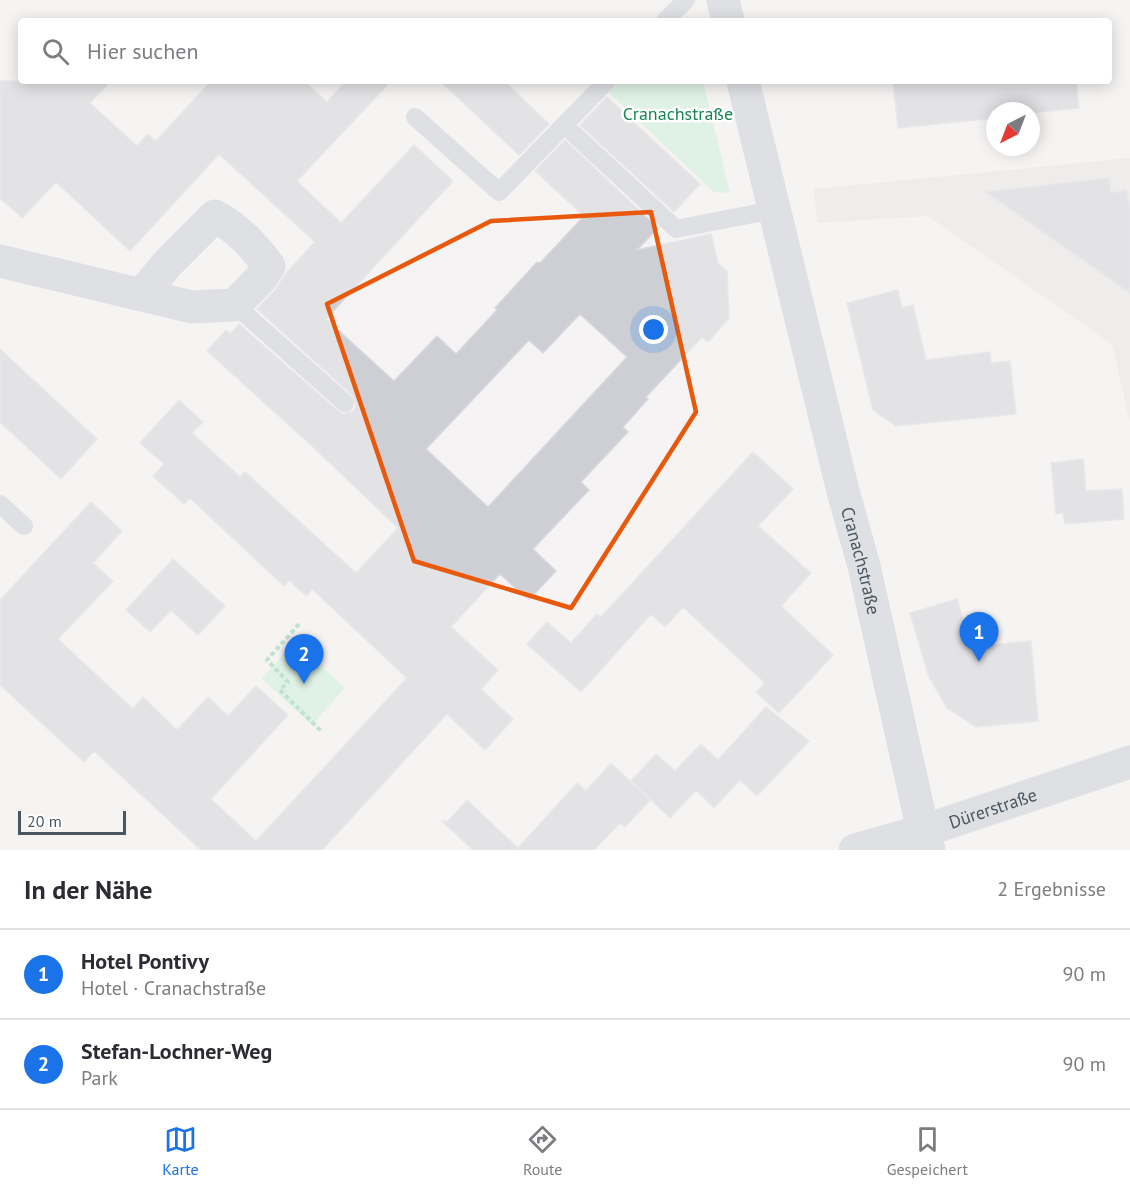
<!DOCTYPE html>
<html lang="de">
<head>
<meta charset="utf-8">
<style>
  body { margin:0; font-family:"PT Sans",sans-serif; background:#f2f2f3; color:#2b2b33 }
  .compass { position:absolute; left:986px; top:102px; width:54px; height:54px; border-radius:50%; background:#fff; box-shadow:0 3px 15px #0003; rotate:222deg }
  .scale { position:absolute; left:18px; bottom:15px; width:108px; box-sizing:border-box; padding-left:6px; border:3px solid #4a5661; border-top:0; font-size:16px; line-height:21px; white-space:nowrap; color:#4a5661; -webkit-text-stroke:4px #fff; paint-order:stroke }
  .you { position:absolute; left:654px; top:330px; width:21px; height:21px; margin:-15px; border:4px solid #fff; border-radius:50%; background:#1a73e8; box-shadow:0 0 0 9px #1a73e833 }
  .badge { display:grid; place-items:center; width:39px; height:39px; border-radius:50%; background:#1a73e8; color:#fff; font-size:20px; font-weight:700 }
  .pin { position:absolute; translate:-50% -50px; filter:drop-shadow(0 2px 3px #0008) }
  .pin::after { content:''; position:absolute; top:32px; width:21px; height:18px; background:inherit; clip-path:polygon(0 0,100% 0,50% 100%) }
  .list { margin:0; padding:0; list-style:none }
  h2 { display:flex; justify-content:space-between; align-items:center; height:78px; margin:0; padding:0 24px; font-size:26px }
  h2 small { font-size:20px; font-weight:400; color:#7c7c81 }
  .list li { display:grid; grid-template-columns:39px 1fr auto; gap:18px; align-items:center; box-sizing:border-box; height:90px; padding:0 24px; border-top:2px solid #e1e1e2 }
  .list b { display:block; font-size:22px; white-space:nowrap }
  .list p { margin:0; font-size:20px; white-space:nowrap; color:#7c7c81 }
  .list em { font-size:20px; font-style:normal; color:#7c7c81 }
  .icon { flex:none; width:33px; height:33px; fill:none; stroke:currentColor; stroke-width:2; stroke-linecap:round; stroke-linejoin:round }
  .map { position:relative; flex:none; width:1130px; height:850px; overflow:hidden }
  .search { position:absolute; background:#fff; box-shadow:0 3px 15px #0003; left:18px; right:18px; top:18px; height:66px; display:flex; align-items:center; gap:15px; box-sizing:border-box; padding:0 21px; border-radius:6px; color:#7c7c81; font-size:22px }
  .sheet { height:258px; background:#fff }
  nav { display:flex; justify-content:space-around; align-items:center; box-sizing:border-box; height:84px; border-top:2px solid #e1e1e2; background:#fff; font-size:16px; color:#7c7c81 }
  nav a { display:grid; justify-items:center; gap:3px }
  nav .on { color:#1a73e8 }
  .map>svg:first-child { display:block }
  .education { fill:#e6e4e5 }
  .green { fill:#c3f1d5 }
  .building { fill:#cdcfd5; stroke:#d7d9de; stroke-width:1.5; fill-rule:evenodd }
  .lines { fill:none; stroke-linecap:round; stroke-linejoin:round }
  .path { stroke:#7ad0a6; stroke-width:4; stroke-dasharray:4.5 3; stroke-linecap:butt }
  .service { stroke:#c1cad2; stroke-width:18 }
  .minor { stroke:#c1cad2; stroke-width:33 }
  .marked { fill:none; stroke:#e8590c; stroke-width:4.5; stroke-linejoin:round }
  .labels { text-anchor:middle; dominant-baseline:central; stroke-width:5; stroke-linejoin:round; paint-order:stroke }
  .park-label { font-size:18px; fill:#17864f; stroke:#fff }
  .street-label { font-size:18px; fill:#4a5661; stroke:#fff }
</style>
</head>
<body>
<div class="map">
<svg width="1130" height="850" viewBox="0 0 1130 850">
  <rect width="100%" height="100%" fill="#f5f3f3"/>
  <path class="education" d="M1130,158V423L1112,344L928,216L817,223L814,189Z"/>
  <path class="green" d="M619,81H703L730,193L714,192L609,93Z
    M294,642L345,688L312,725L262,679Z"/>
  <path class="building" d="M0,81H111L90,103L137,146L148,134L156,141L211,81H304L327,102L346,81H391L297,181L341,223L414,145L453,181L326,319L394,381L437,336L456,354L497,310L495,308L537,262L540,263L584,216L535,171L565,140L658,228L637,250L711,234L718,263L727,271L729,318L708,342L702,337L646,397L648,399L623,427L628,432L581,482L589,490L533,549L556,571L529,600L500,574L451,627L498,670L481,689L513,719L485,750L447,714L322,850H201L94,751L84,762L0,685V600L91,502L122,531L93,563L113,581L58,639L133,709L143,697L177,730L208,697L228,716L256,686L288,715L211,799L256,841L407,678L312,589L306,596L289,580L284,586L190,498L184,504L153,476L164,464L140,443L179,400L203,422L192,433L240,477L245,472L356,573L398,528L311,445L207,351L226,330L230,334L239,324L338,411L343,414L353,411L356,405L352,395L257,309L276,289L286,273L315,242L219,154L130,251L56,182L22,218L0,198ZM580,314L627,357L488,507L426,449L529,340L543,353Z
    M440,81H504L549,124L519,155Z
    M893,81H1076L1079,108L1031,113V111H995V118L898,128Z
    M607,97L700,184L674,212L580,125Z
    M1109,178L1111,193L1126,190L1130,208V293L986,192Z
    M898,290L902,308L913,305L926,360L990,352L991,363L1010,361L1016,414L896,426L873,410L847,303Z
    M0,349L97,439L61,479L0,422Z
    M753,452L793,489L758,526L811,573L781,606L833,655L779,713L756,692L765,683L683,607L665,627L651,614L581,692L527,644L547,622L571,643L597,614L601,617Z
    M1083,459L1086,491L1122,489L1124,519L1065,524L1063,513L1056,514L1051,463Z
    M173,559L225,606L198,635L171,610L150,632L126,610Z
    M957,599L971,647L1031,641L1038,721L976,727L947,708L929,677L910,613Z
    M766,707L809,741L757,796L740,780L714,808L696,790L670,818L631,781L656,754L675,771L701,744L718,760Z
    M611,763L650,800L625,827L620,823L594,850H473L442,821H448L467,800L518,848L577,783L586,791Z"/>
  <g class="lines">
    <path class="path" d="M299,624L267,660L288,682L280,690L321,731"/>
    <path class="service" d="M665,21L686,0
      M415,117L499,192L607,81
      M574,134L676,229L773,210
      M235,305L345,403
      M0,504L24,526"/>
    <g class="minor">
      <path d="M723,0L728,21"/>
      <path id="s1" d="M743,81L843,491L864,566L923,831L929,850"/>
      <path d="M0,261L192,307L235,305L261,278L269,266C255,247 236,227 215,216L168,263L142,294"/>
      <path id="s2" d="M855,850L923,831L1130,762"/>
    </g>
  </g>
  <path d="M0 0H1130V850H0ZM651,212L696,412L571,608L414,561L327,304L491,221Z" fill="#f5f3f3" fill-opacity=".55" fill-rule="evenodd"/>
  <path class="marked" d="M651,212L696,412L571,608L414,561L327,304L491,221Z"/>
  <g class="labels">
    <g class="park-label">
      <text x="678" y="113">Cranachstraße</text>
    </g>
    <g class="street-label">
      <text stroke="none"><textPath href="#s1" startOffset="494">Cranachstraße</textPath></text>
      <text stroke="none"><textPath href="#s2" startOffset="144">Dürerstraße</textPath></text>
    </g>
  </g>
</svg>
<svg class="compass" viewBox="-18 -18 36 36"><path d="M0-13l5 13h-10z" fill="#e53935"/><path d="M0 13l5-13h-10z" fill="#7c7c81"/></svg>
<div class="scale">20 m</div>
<div class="you"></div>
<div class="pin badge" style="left:979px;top:662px">1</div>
<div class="pin badge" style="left:304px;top:684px">2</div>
<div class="search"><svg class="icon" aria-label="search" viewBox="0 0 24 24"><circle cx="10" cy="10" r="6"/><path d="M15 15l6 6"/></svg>Hier suchen</div>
</div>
<section class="sheet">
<h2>In der Nähe<small>2 Ergebnisse</small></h2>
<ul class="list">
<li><span class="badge">1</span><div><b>Hotel Pontivy</b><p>Hotel · Cranachstraße</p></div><em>90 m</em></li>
<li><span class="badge">2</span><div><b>Stefan-Lochner-Weg</b><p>Park</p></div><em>90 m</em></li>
</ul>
</section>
<nav>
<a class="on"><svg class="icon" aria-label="map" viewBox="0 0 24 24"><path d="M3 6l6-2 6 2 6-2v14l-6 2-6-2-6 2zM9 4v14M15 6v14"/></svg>Karte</a>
<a><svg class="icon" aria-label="directions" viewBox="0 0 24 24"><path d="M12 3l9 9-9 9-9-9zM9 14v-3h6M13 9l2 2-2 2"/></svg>Route</a>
<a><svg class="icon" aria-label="saved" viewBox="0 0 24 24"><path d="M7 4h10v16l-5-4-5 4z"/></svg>Gespeichert</a>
</nav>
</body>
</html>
